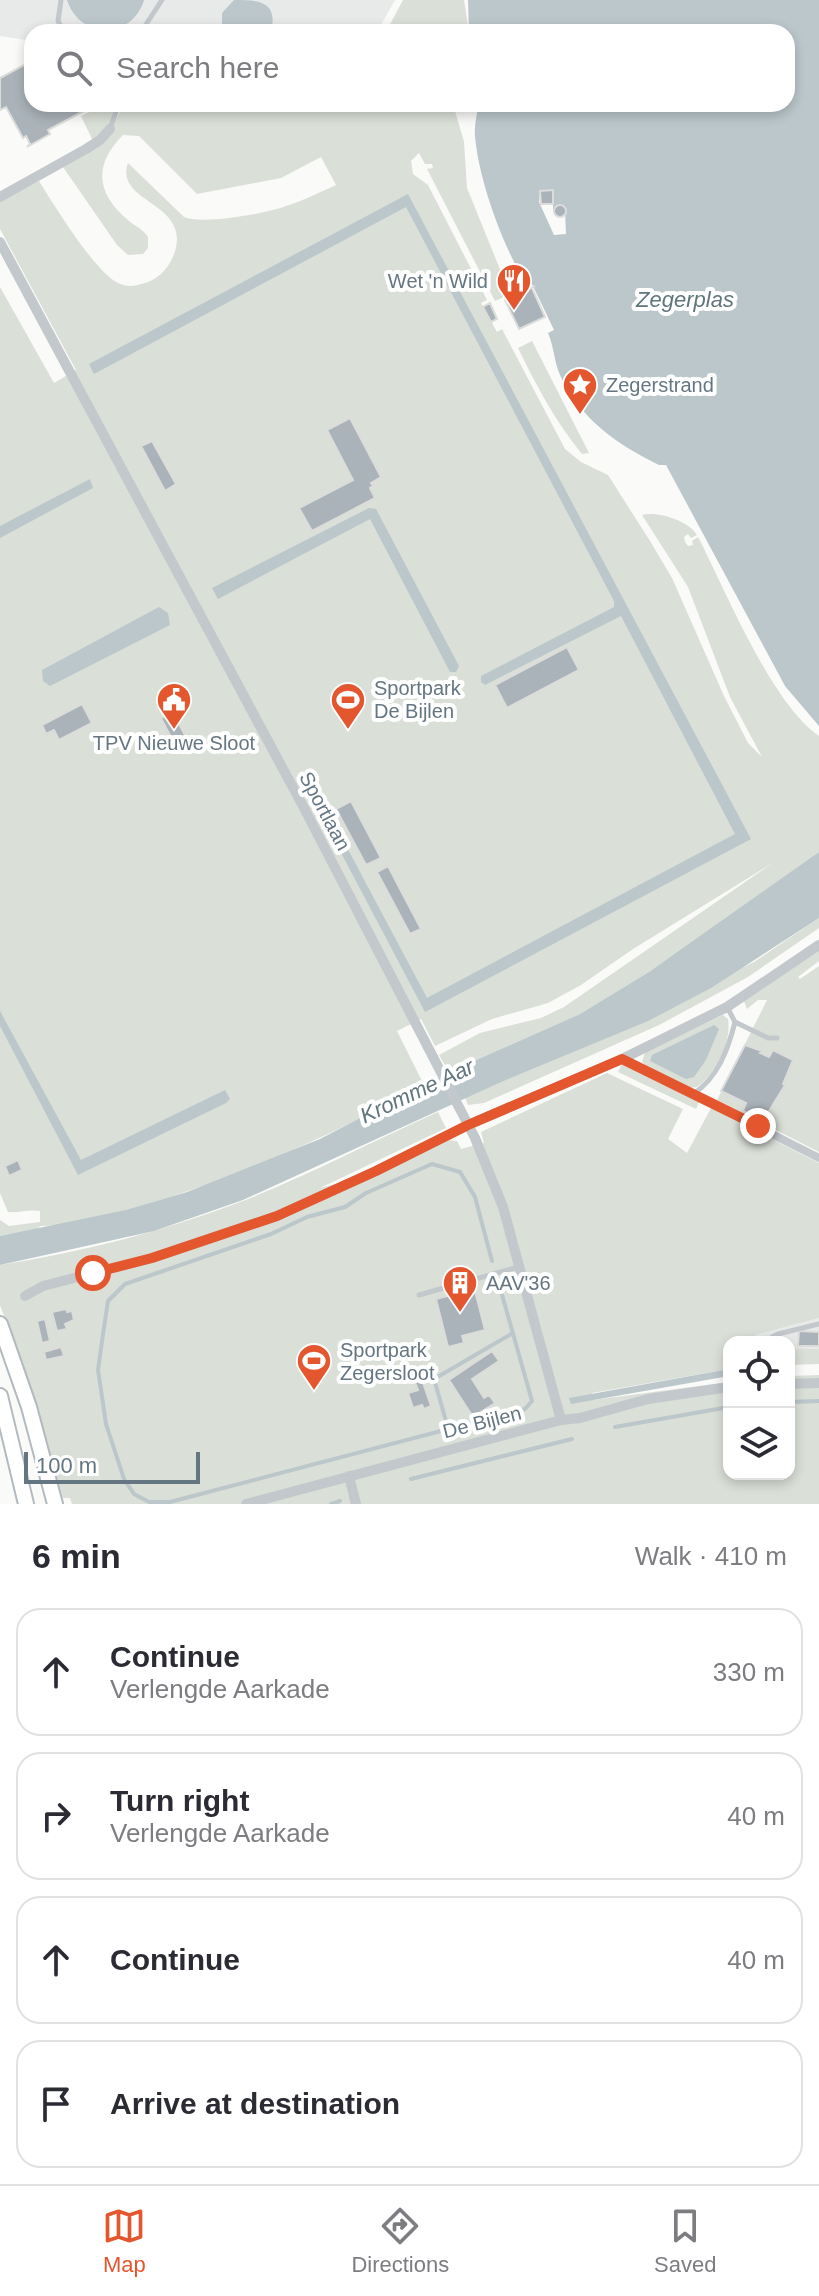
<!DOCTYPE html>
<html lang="en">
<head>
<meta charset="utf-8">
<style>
  body { margin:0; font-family:Helvetica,sans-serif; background:#f2f2f3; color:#2b2b33 }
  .controls { position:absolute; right:24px; bottom:24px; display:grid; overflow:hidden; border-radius:16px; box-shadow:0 4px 12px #0003 }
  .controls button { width:72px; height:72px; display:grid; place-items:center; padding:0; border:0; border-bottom:2px solid #e1e1e2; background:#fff; color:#2b2b33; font:40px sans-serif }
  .scale { position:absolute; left:24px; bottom:20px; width:176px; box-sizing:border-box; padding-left:8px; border:4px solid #657683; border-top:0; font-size:22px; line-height:28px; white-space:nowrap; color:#657683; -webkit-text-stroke:6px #fff; paint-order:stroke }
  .stop { position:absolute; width:24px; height:24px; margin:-18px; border:6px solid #e4572e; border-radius:50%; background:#fff }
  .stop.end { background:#e4572e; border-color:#fff; box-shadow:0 2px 8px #0008 }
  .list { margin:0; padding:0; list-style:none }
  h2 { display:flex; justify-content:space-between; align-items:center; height:104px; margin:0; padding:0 32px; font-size:34px }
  h2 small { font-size:26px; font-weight:400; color:#7c7c81 }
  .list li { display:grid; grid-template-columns:52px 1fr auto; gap:24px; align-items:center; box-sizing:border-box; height:128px; margin:0 16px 16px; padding:0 16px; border:2px solid #e1e1e2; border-radius:24px }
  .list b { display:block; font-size:30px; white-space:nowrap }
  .list p { margin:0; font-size:26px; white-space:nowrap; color:#7c7c81 }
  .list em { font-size:26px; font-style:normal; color:#7c7c81 }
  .icon { flex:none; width:44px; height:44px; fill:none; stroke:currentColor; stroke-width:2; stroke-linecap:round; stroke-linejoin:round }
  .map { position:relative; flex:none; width:819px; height:1504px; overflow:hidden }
  .search { position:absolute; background:#fff; box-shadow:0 4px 12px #0003; left:24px; right:24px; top:24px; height:88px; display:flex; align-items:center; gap:20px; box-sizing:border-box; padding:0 28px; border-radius:24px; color:#7c7c81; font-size:30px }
  .sheet { height:680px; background:#fff }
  nav { display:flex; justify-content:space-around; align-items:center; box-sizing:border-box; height:112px; border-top:2px solid #e1e1e2; background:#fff; font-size:22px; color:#7c7c81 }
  nav a { display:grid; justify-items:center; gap:4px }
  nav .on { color:#e4572e }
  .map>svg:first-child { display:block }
  .built { fill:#e8e9e9 }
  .green { fill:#dadfd7 }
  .water { fill:#bbc7cb; fill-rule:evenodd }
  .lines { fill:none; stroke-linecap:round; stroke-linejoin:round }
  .stream { stroke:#bbc7cb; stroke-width:4 }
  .building { fill:#aab3b9; stroke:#dcdcda; stroke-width:2 }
  .secondary-casing { stroke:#b3babf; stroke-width:18 }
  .service { stroke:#c3c8cc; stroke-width:5 }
  .pedestrian { stroke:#c3c8cc; stroke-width:8 }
  .minor { stroke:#c3c8cc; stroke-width:10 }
  .secondary { stroke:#fff; stroke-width:14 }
  .route { stroke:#e4572e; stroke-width:10 }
  .labels { text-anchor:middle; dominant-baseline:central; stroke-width:8; stroke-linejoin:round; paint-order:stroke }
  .poi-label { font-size:20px; fill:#657683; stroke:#fff; text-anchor:start }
  .street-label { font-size:20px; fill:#657683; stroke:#fff }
  .water-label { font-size:22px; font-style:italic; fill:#60757c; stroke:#fff }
</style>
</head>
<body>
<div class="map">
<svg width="819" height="1504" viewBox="0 0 819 1504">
  <rect width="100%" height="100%" fill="#fafaf8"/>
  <path class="built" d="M0,0H395L377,32H32V41L0,36Z
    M819,1318V1349L789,1348V1342H755V1335Z"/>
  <path class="green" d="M403,0H464L469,32H386Z
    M106,104H117L108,126L93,141L81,116Z
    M124,104H453L464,142L467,188L510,294L495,301L427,169L433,168L432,164H425L419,153L411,161L413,174L428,185L487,300L481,303L497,332L502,329L565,449L581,462L608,475L650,541L672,578L724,696L748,743L762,757L730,697L688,587L642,515C659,511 688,521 697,535L691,538L688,534L684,537L685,542L688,546L693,545L692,541L698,537C726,591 771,703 819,736V852L750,903L649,972L605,999L580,1014L449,1072L439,1055L480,1033L541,1018L564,1007L774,862L633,949L581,985L548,1003L492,1019L435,1046L421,1019L397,1031L425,1087C335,1132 245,1175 148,1204C114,1214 76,1226 40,1226L38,1229L0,1236V1220L9,1226L40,1222V1211C30,1209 20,1213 8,1212L0,1193V287L54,383L76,370L0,229V201L39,181C54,205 95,272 118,283C128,288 137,286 148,282C161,277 171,265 175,251C190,202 114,203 128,163L184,217C203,225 270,213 289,205C305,200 320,192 336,185L321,157L281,178L197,194L139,136L123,135C93,165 96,194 129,221C136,227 143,229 148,237V248L143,254L128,255L117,245L63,167C102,146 104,143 124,104Z
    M532,341L589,453L582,454C555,421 536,385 518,348Z
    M819,918V928L748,977L659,1025L484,1103L468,1105L465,1098L754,962Z
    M819,951V961L798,977L800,979L819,966V1152L717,1100L767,1000H758L747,1009L744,1001Z
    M723,1015L728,1019C732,1042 715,1074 697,1087L690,1088L647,1067L642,1062L645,1052Z
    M622,1064L699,1102L696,1109L618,1072Z
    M607,1073L683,1109L668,1139L687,1153L711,1108L819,1163V1318L755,1335V1342H729V1369L592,1393L593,1400L729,1382V1474H789V1376L819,1375V1504H72L70,1498H63L23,1367L0,1305V1265C82,1252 165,1231 243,1201C309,1175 373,1141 438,1112L446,1128L320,1188L384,1171L447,1140L457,1141L461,1149L484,1143L481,1132Z
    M789,1348L819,1349V1364L789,1365Z"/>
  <path class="water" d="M67,0H144C132,40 80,40 67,0Z
    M234,0C257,0 279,0 271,32H222V13Z
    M468,0H819V726L785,686L666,465H659C617,444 581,420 560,375C554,361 554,347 548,333L554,330L532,284L527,286C503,246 479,182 475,136C474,125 477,114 479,104H787V32H469ZM553,190V212L565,211L566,234L554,235L539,202L540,191Z
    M408,194L751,839L425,1012L328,828L330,824L335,825L427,998L735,834L621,616L485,685L481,682V676L614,607V601L406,207L94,374L89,364Z
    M90,479L93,488L0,538V526Z
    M369,508L376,509L459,666L456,672H450L370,519L218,599L212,588Z
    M159,607L168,613L170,625L50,686L43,681L42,670Z
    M819,852V918L711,988L648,1021L501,1082L243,1200L154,1231L0,1265V1236L126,1210L187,1192L320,1139L449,1072L580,1014L649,972Z
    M0,1011L81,1160L225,1090L230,1099L226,1103L78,1175L0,1026Z
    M714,1025L719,1029L706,1060L694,1077L686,1079L650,1061L652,1055Z
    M729,1369V1376L571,1404L569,1398Z"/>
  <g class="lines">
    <path class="stream" d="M492,1261L475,1197L460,1172L432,1164L366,1193L345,1207L307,1217L271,1234L125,1284L108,1301L103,1334L98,1370L106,1424L124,1479L134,1494L149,1502H170L525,1409L532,1401L499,1284
      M789,1402L819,1401
      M615,1427L729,1407
      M448,1428L434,1379L513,1333
      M411,1479L572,1439
      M331,1504L340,1501"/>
  </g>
  <path class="building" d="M24,65L32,80V104H97L48,130L50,134L27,147L30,144L26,136L23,138L6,107L0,110V78Z
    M553,190V204H541L540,191Z
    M554 211a6 6 0 1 1 12 0a6 6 0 1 1-12 0Z
    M535,286L532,288L545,317L519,329L505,300L519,291L520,293Z
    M490,303L497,319L491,322L483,307Z
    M350,418L381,477L371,483L373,486L370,488L375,498L312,531L299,508L353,480L327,430Z
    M152,441L176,484L165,491L141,446Z
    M567,647L579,670L507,708L495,685Z
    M82,704L92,723L59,740L54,730L46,734L42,725Z
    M173,712L189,743L177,749L161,718Z
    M351,801L381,858L366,865L336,809Z
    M388,866L421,929L410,934L377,872Z
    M745,1045L762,1051L760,1053L769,1057L773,1050L793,1060L783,1084L785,1085L763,1121L743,1111L746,1103L721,1091Z
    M18,1160L22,1170L9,1176L5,1166Z
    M475,1291L485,1330L462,1336L464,1343L448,1347L436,1299L451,1295L452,1298Z
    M66,1309L67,1312L72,1311L74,1320L65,1324L67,1329L57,1331L52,1312Z
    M45,1319L50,1341L42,1343L37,1321Z
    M799,1331L819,1332V1346H798Z
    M61,1347L64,1356L46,1360L44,1352Z
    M492,1351L499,1361L472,1379L484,1398L489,1395L495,1403L473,1417L449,1380Z
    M422,1380L431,1406L424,1409L422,1405L413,1408L408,1393L418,1390L415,1382Z"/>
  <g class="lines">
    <defs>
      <path id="secondary" d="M0,1324L29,1407L55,1504
        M0,1396L26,1504"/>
    </defs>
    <use href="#secondary" class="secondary-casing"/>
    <path class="service" d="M61,0L58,21L64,32
      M141,32L162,0
      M110,128L119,104
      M735,1022L768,1038H777
      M623,1059L707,1101
      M693,1094C718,1078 728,1049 735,1022L727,1007
      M419,1295L518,1267
      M763,1342L778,1334L819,1324"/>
    <path class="pedestrian" d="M707,1101L819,1158"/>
    <path class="minor" d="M0,197L86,149L100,140L110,129
      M0,242L304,808L475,1138L503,1207L561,1420
      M25,1296L43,1286L152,1258L277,1216L376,1171L468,1125L622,1059L727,1007L819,945
      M789,1384L819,1383
      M349,1476L356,1504
      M246,1504L561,1420L580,1418L648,1399L729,1387"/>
    <use href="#secondary" class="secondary"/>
  </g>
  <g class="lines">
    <path class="route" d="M93,1273L152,1258L277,1216L376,1171L468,1125L622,1059L758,1126"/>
  </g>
  <defs>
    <symbol id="restaurant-pin" viewBox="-11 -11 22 30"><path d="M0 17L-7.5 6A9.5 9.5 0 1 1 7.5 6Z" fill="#e4572e" stroke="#fff"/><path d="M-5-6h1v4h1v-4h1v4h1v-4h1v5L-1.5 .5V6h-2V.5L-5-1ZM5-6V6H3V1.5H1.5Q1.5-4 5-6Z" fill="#fff"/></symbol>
    <symbol id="sight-pin" viewBox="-11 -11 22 30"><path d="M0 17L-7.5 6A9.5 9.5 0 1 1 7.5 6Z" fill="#e4572e" stroke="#fff"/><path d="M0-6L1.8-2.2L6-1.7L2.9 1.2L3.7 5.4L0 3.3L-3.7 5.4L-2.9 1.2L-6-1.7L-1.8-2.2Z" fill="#fff"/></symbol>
    <symbol id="civic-pin" viewBox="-11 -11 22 30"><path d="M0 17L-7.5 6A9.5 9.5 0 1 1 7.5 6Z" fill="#e4572e" stroke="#fff"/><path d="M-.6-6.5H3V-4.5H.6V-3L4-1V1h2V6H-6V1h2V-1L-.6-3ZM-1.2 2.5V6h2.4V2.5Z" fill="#fff"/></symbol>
    <symbol id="stadium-pin" viewBox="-11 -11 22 30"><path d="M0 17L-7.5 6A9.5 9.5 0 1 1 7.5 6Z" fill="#e4572e" stroke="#fff"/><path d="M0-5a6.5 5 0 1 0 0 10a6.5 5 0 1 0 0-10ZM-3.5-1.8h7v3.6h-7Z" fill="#fff"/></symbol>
    <symbol id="building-pin" viewBox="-11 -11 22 30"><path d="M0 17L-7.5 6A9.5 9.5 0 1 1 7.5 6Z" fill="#e4572e" stroke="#fff"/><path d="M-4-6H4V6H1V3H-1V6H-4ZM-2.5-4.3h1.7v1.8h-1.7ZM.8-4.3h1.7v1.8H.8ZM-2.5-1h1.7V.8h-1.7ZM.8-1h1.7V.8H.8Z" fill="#fff"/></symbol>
  </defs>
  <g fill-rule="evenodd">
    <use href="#restaurant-pin" x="494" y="261" width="40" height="54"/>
    <use href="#sight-pin" x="560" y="365" width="40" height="54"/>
    <use href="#civic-pin" x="154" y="680" width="40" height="54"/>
    <use href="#stadium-pin" x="328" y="680" width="40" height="54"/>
    <use href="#building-pin" x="440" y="1263" width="40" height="54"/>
    <use href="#stadium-pin" x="294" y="1341" width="40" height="54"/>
  </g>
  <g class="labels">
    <g class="poi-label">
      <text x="488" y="281" text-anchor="end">Wet 'n Wild</text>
      <text x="606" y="385">Zegerstrand</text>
      <text x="374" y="688">Sportpark<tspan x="374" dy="23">De Bijlen</tspan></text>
      <text x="174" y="743" text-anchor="middle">TPV Nieuwe Sloot</text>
      <text x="486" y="1283">AAV'36</text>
      <text x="340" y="1350">Sportpark<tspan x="340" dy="23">Zegersloot</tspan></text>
    </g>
    <g class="street-label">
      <text transform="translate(325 811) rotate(62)">Sportlaan</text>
      <text transform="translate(482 1422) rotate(-14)">De Bijlen</text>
    </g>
    <g class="water-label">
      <text x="685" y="299">Zegerplas</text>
      <text transform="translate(417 1091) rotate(-25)">Kromme Aar</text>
    </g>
  </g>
</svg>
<div class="controls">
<button><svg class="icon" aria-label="locate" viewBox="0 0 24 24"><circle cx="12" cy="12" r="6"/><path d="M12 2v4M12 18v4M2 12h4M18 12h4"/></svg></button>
<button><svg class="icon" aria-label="layers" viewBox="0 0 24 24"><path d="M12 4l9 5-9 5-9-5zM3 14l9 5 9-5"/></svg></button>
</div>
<div class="scale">100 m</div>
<div class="stop" style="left:93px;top:1273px"></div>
<div class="stop end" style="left:758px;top:1126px"></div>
<div class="search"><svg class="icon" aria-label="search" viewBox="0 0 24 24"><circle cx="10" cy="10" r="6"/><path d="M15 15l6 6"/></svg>Search here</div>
</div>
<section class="sheet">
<h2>6 min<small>Walk · 410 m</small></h2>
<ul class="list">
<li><svg class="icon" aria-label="ahead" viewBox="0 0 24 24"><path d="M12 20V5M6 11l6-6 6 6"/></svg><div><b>Continue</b><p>Verlengde Aarkade</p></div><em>330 m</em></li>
<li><svg class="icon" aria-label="right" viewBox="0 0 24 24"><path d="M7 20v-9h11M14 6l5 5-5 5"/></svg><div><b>Turn right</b><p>Verlengde Aarkade</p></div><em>40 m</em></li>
<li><svg class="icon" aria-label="ahead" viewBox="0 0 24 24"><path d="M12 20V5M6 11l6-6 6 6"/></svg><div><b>Continue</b></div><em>40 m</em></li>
<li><svg class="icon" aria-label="arrive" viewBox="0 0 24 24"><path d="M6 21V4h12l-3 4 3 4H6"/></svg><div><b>Arrive at destination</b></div></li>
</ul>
</section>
<nav>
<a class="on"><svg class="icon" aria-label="map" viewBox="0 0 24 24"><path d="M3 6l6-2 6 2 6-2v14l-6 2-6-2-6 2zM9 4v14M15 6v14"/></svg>Map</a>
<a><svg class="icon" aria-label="directions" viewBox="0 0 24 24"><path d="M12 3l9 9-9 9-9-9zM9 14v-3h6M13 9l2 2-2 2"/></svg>Directions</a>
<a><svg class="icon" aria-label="saved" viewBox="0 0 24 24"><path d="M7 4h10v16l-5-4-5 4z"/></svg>Saved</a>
</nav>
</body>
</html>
